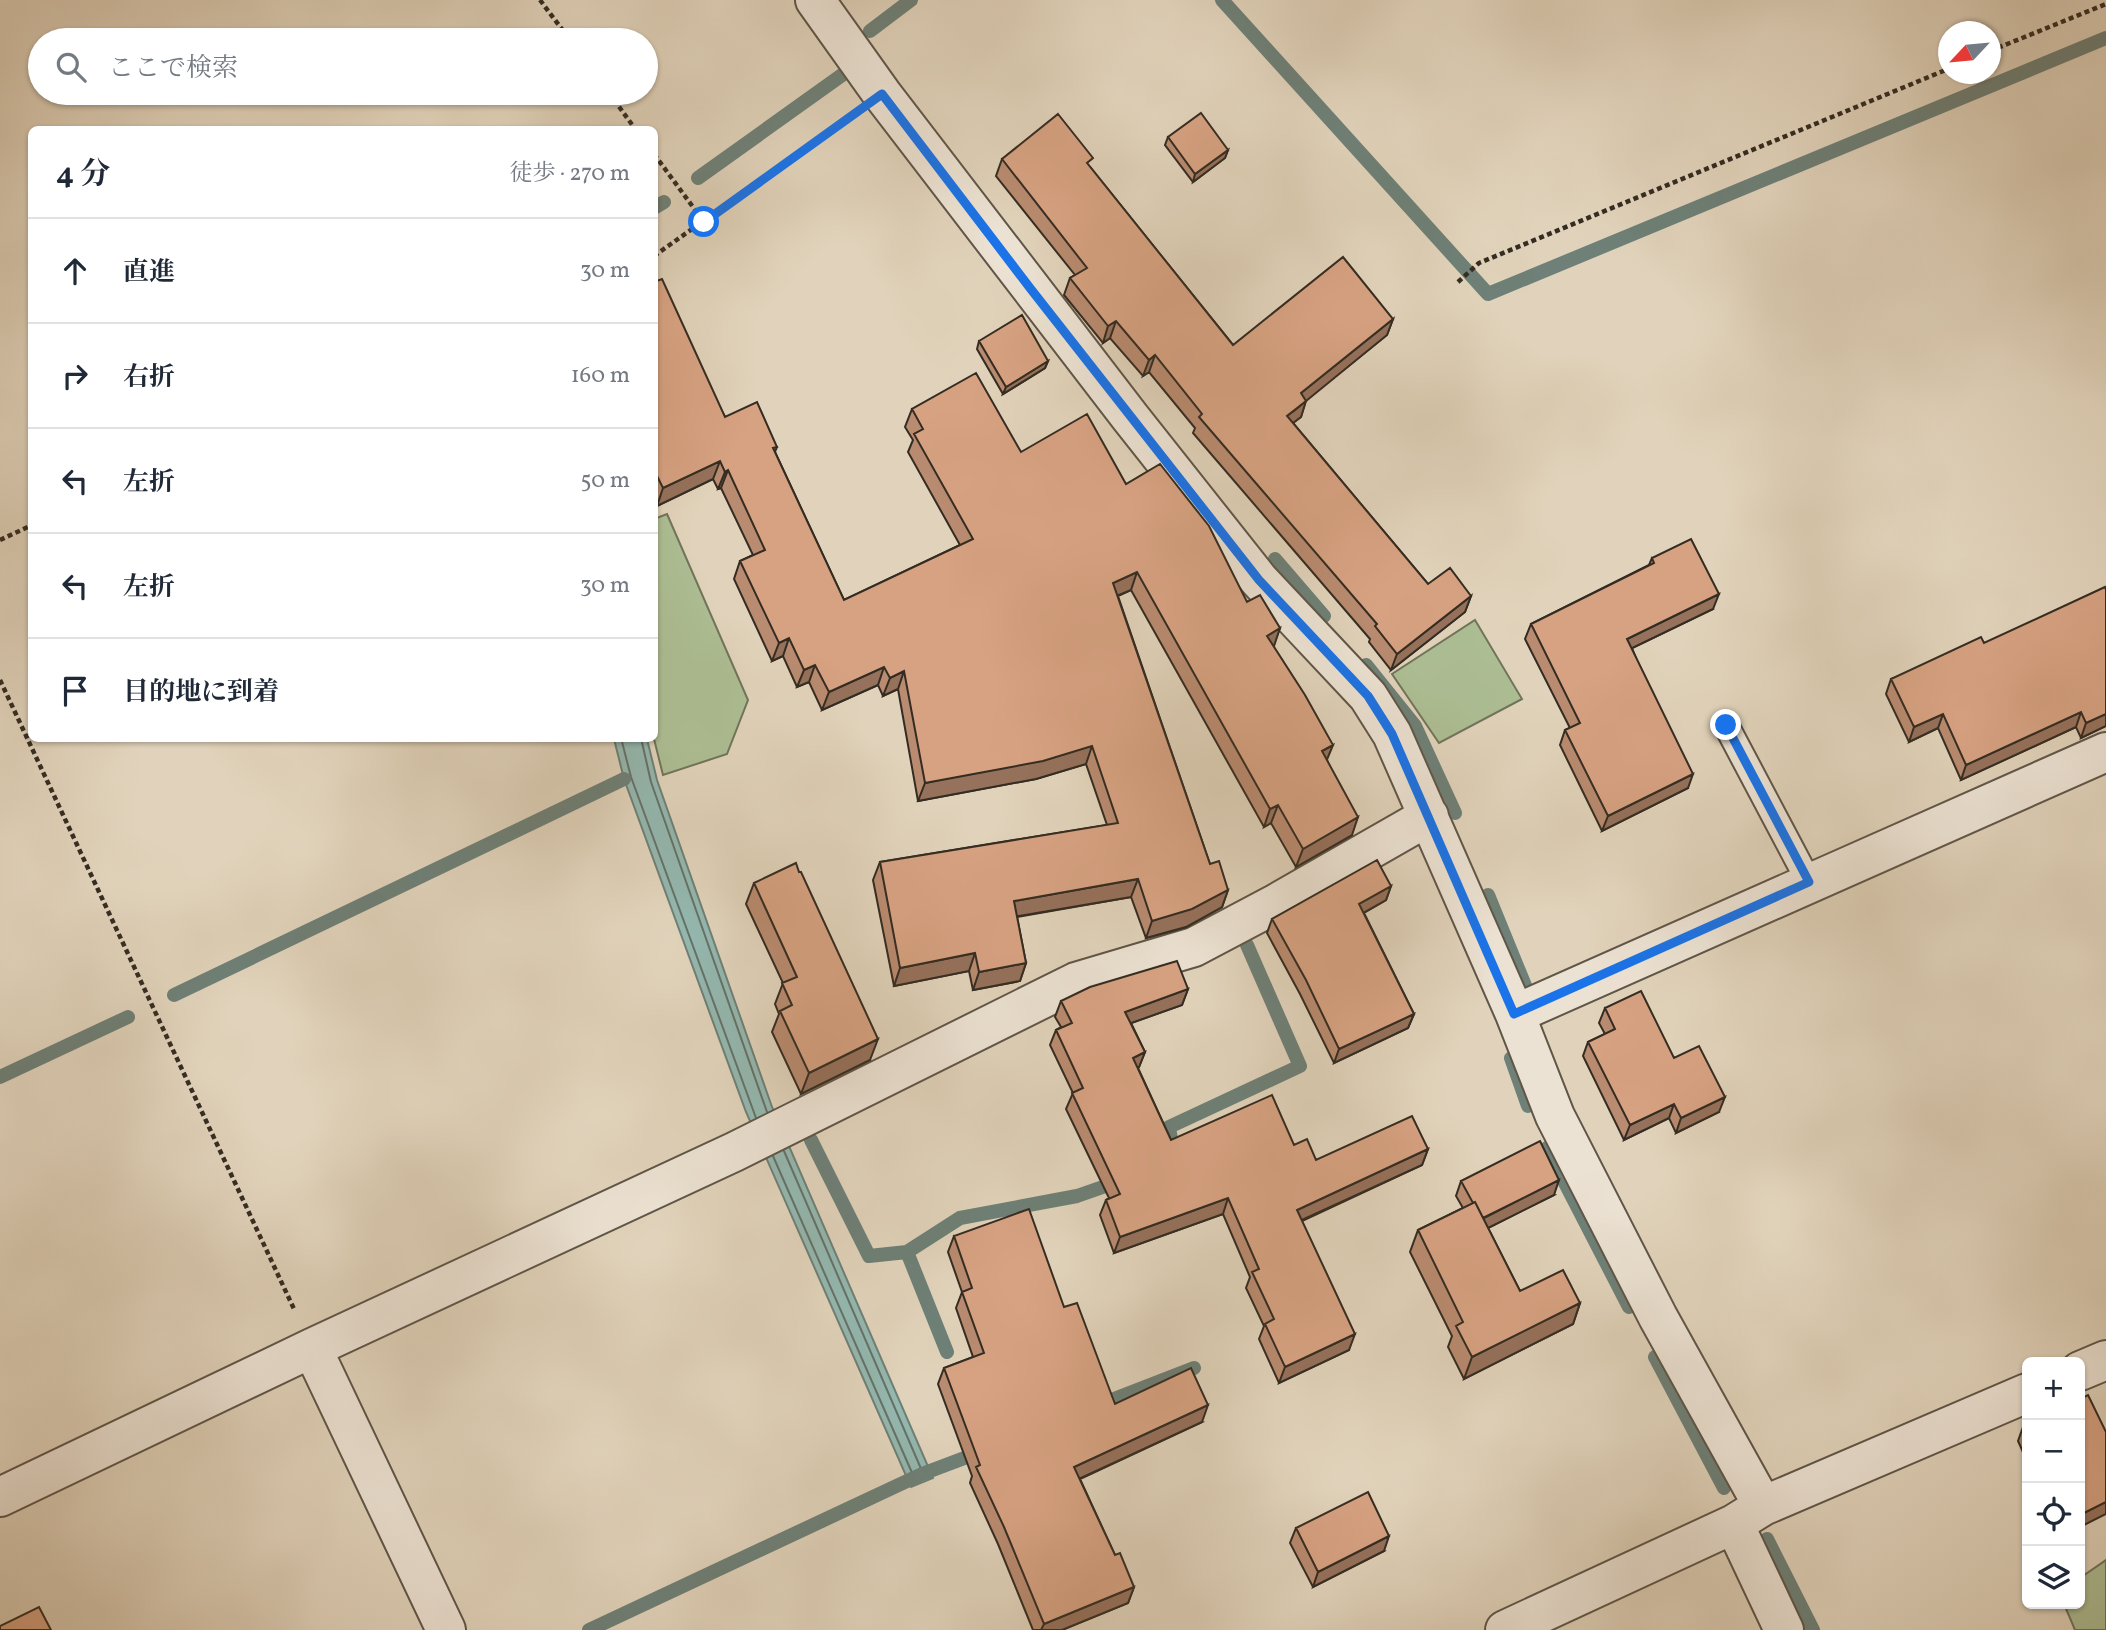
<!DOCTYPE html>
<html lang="ja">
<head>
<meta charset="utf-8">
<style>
  body { margin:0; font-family:Vollkorn,"Noto Serif JP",serif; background:#f6f6f7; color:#1f2937 }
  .controls { position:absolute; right:21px; bottom:21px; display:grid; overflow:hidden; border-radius:10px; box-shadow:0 2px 5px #0004 }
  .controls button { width:63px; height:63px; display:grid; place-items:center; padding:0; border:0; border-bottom:2px solid #e0e1e3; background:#fff; color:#1f2937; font:35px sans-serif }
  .compass { position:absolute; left:1938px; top:21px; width:63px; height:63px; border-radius:50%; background:#fff; box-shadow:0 2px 5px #0004; rotate:244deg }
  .stop { position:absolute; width:21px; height:21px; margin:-16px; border:5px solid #1a73e8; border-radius:50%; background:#fff }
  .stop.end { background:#1a73e8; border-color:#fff; box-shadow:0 2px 7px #0008 }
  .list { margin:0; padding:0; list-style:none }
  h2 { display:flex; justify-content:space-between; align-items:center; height:91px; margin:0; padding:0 28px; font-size:30px }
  h2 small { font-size:23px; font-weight:400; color:#747a83 }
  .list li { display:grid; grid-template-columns:46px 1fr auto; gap:21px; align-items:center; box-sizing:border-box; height:105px; padding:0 28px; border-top:2px solid #e0e1e3 }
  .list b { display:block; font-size:26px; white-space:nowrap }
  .list em { font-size:23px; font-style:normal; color:#747a83 }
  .icon { flex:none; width:38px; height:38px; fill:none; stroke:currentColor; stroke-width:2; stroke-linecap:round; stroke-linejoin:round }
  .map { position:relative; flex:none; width:2106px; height:1630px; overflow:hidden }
  .search { position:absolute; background:#fff; box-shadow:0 2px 5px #0004; left:28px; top:28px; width:630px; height:77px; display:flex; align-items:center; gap:18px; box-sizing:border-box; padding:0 24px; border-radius:38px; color:#747a83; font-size:26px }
  .panel { position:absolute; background:#fff; box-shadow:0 2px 5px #0004; left:28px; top:126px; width:630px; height:616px; border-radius:10px }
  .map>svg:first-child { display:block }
  .green { fill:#adbe94; stroke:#70755b; stroke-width:2 }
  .water { fill:#94b8b0; stroke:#6e8077; stroke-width:2 }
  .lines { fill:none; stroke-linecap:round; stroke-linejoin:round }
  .shore { stroke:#647269; stroke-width:2 }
  .stream { stroke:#6e8077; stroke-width:14 }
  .lane-casing { stroke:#5f5648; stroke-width:28 }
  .street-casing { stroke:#5f5648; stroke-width:42 }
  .path { stroke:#342c22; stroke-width:4.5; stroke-dasharray:5 3.5; stroke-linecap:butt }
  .lane { stroke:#ece2d3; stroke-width:24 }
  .street { stroke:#ece2d3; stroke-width:38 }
  .wall { fill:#b98b70; stroke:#342c22; stroke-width:2 }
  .shaded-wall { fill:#96715b; stroke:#342c22; stroke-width:2 }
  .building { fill:#d7a282; stroke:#342c22; stroke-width:2 }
  .route { stroke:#1a73e8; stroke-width:9 }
</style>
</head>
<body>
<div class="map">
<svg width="2106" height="1630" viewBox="0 0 2106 1630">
  <rect width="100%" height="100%" fill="#e1d3bb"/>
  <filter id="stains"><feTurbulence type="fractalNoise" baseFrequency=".00286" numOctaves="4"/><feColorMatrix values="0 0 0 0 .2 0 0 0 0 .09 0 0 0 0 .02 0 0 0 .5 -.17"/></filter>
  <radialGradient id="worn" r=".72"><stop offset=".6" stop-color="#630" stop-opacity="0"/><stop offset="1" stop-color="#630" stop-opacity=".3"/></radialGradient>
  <path class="green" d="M667,514L748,700L727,754L663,775L654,739V519Z
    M1475,620L1522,699L1439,743L1392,674Z
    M2106,1560V1630H2075L2064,1604H2080V1578Z"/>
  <path class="water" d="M614,739H647L657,780L772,1107L933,1478L911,1487L746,1112L624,779Z"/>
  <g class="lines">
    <path class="shore" d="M621,738L631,777L756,1118
      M641,738L651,782L767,1112
      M773,1156L913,1475H920L922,1471L784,1151"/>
    <path class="stream" d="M1222,0L1488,294L2106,38
      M870,31L911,0
      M698,178L842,75
      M654,208L664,202
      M1275,559L1324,616
      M1366,665L1415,726L1455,813
      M1488,895L1526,988
      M174,995L624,779
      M1511,1058L1528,1106
      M0,1077L128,1017
      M811,1140L869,1256L907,1252L960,1218L1077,1196L1120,1181
      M1547,1148L1629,1307
      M1174,1158L1169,1127L1300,1066L1247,945
      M907,1252L947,1352
      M1655,1357L1724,1488
      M1096,1406L1194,1368
      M1767,1539L1813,1630
      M589,1630L922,1474L983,1451"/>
    <defs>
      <path id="lane" d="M1726,725L1809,882"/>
      <path id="street" d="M815,0L882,94L1130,417L1259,580L1368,696L1392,734L1515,1014L1555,1116L1658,1317L1763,1506
        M1515,1014L2106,752
        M312,1348L446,1630
        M2080,1371L2106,1360
        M0,1497L312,1348L734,1152L1076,982L1194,947L1277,903L1429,816
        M1734,1524L1784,1630
        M1505,1630L1734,1524L1763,1506L2027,1393"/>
    </defs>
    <use href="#lane" class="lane-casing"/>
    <use href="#street" class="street-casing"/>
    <path class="path" d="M540,0L570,40
      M1990,51L2106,4
      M609,93L636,130
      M654,154L704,222
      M654,256L847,119
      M1458,282L1479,263L1948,69
      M0,540L32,525
      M0,680L294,1309"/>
    <use href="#lane" class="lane"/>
    <use href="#street" class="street"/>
  </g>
  <path class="wall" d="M1168,137L1228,150L1225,158L1193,182L1165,145Z
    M1002,159L1090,167L1233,345L1393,319L1387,335L1306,400L1301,417L1293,423L1428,584L1471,596L1465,612L1391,670L1369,642L1370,639L1193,433L1195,428L1149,372L1143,376L1110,338L1103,343L1064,295L1070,278L1075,275L996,176Z
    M654,282L725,417L777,447L775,452L844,600L960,545L908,452L913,440L905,427L912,409L1021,452L1126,484L1247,602L1280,628L1273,646L1327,760L1352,835L1296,867L1271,823L1264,827L1131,590L1118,596L1210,864L1228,890L1222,907L1186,927L1146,938L1131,897L1017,917L1026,963L1020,981L973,990L969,971L894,986L873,880L880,862L1107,825L1086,764L1036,779L918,801L898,689L883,696L878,685L822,710L809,682L797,687L783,656L772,661L734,579L740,561L753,555L721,488L718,489L713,479L657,506L654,501Z
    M979,341L1048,361L1045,368L1003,394L977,349Z
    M1652,558L1713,609L1632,648L1688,788L1602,831L1560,745L1565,730L1570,728L1525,639L1531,624L1649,565Z
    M1984,643L2106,726L2081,738L2076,727L1961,780L1938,728L1909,742L1886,694L1891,679Z
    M799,872L870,1060L801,1094L772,1032L779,1014L775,1004L783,983L746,904L754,883Z
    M1391,886L1386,900L1364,913L1414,1014L1408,1028L1334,1063L1300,994L1267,933L1272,919Z
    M1188,989L1182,1005L1131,1023L1145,1052L1139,1067L1138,1068L1171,1140L1294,1145L1316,1160L1428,1149L1422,1165L1302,1221L1349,1350L1279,1383L1259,1339L1264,1326L1246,1288L1250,1277L1223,1214L1114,1253L1100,1215L1106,1200L1109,1198L1066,1109L1073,1093L1050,1045L1056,1030L1061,1027L1055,1017L1061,1001Z
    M1605,1008L1674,1058L1719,1112L1676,1133L1669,1118L1624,1140L1583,1056L1588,1042L1605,1034L1599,1023Z
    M1461,1181L1554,1195L1488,1228L1520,1291L1580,1303L1573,1324L1464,1379L1448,1347L1452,1336L1410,1252L1418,1230L1463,1208L1456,1196Z
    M954,1236L1064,1307L1115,1404L1202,1422L1080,1479L1115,1555L1134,1587L1128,1603L1062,1630H1033L998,1544L970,1483L972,1476L938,1384L944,1368L973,1357L956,1308L962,1292L948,1252Z
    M2027,1424V1461L2018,1441L2023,1427Z
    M1296,1528L1384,1551L1313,1587L1290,1543Z"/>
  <path class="shaded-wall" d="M1228,150L1225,158L1193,182L1195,174Z
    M1393,319L1387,335L1295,410L1301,393Z
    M1116,321L1110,338L1103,343L1108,326Z
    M1155,355L1149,372L1143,376L1149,360Z
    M1048,361L1045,368L1003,394L1006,387Z
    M1306,401L1301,417L1281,432L1287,416Z
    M720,461L713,479L657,506L663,488Z
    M728,470L721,488L718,489L725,472Z
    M1137,572L1131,590L1107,600L1113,583Z
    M1719,594L1713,609L1622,653L1627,639Z
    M1471,596L1465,612L1391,670L1397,654Z
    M1280,628L1274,646L1260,654L1267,636Z
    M789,638L783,656L772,661L779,643Z
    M815,665L809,682L797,687L804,670Z
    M884,667L878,685L822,710L829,692Z
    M904,671L898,689L883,696L890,678Z
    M2081,712L2076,727L1961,780L1966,765Z
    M1943,714L1938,728L1909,742L1914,727Z
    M2106,714V726L2081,738L2086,723Z
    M1333,745L1326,762L1322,751Z
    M1092,746L1086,764L1036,779L918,801L925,783Z
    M1693,774L1688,788L1602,831L1608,816Z
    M1278,805L1271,823L1264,827L1270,809Z
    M1358,817L1352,835L1296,867L1303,849Z
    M1138,879L1131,897L1007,918L1014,901Z
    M1391,886L1386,900L1354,918L1359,904Z
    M1228,890L1222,907L1186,927L1146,938L1152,921Z
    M975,953L969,971L894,986L900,968Z
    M1026,963L1020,981L973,990L979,972Z
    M1188,989L1182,1005L1120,1027L1125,1012Z
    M1414,1014L1408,1028L1334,1063L1339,1049Z
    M878,1039L870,1060L801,1094L809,1073Z
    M1145,1052L1139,1067L1127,1073L1133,1058Z
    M1725,1097L1719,1112L1676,1133L1681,1118Z
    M1674,1104L1669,1118L1624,1140L1630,1125Z
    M1428,1149L1422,1165L1291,1225L1297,1210Z
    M1559,1180L1554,1195L1476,1234L1482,1219Z
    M1228,1198L1223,1214L1114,1253L1120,1237Z
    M1580,1303L1573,1324L1464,1379L1472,1357Z
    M1355,1334L1349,1350L1279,1383L1285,1367Z
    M1208,1405L1202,1422L1068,1484L1074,1467Z
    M2106,1502V1514L2080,1527V1515Z
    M1389,1536L1384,1551L1313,1587L1318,1572Z
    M1134,1587L1128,1603L1062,1630H1041L1044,1624Z"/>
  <path class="building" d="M1201,113L1228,150L1195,174L1168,137Z
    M1058,114L1093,158L1087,163L1233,345L1343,257L1393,319L1301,393L1306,401L1287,416L1428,584L1450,568L1471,596L1397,654L1375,626L1377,624L1199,417L1202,414L1155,355L1149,360L1116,321L1108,326L1070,278L1087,268L1002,159Z
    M662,279L725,417L757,402L777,447L773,448L844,600L973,539L914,434L923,429L912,409L976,373L1021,452L1087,414L1126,484L1160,464L1209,526L1247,602L1260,595L1280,628L1267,636L1305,695L1333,745L1322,751L1358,817L1303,849L1278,805L1270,809L1137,572L1113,583L1210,864L1219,861L1228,890L1192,909L1152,921L1138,879L1014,901L1026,963L979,972L975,953L900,968L880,862L1118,823L1092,746L1043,761L925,783L904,671L890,678L884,667L829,692L815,665L804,670L789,638L779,643L740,561L765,550L728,470L725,472L720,461L663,488L654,470V282Z
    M1022,315L1048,361L1006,387L979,341Z
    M1691,539L1719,594L1627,639L1693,774L1608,816L1565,730L1580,723L1531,624L1654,563L1652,558Z
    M2105,587L2106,590V714L2086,723L2081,712L1966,765L1943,714L1914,727L1891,679L1981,637L1984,643Z
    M1377,860L1391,886L1359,904L1414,1014L1339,1049L1306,980L1272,919Z
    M796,863L799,872H801L878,1039L809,1073L780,1011L792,1005L782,983L797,977L754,883Z
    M1177,961L1188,989L1125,1012L1145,1052L1133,1058L1171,1140L1272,1095L1294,1145L1307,1139L1316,1160L1412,1116L1428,1149L1297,1210L1355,1334L1285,1367L1265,1324L1274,1319L1252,1272L1259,1269L1228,1198L1120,1237L1106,1200L1120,1194L1072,1093L1083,1088L1056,1030L1072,1023L1061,1001L1090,987Z
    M1641,991L1674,1058L1699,1046L1725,1097L1681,1118L1674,1104L1630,1125L1588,1042L1615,1029L1605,1008Z
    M1540,1141L1559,1180L1483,1218L1475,1202L1473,1203L1461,1181Z
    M1475,1202L1520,1291L1563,1270L1580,1303L1472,1357L1456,1326L1463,1322L1418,1230Z
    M1029,1209L1064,1307L1077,1303L1115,1404L1191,1368L1208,1405L1074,1467L1115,1555L1120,1553L1134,1587L1044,1624L1004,1527L976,1467L980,1465L944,1368L984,1353L962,1292L972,1288L954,1236Z
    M2088,1395L2106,1432V1502L2080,1515V1399Z
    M2027,1424V1436L2023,1427Z
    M1368,1492L1389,1536L1318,1572L1296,1528Z
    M39,1607L51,1630H0V1626Z"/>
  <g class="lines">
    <path class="route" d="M704,222L882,94L1030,288L1259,580L1368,696L1392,734L1514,1014L1809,882L1726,725"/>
  </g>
  <rect width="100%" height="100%" filter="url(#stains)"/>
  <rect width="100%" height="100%" fill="url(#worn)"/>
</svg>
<div class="controls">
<button>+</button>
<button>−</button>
<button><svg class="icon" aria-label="locate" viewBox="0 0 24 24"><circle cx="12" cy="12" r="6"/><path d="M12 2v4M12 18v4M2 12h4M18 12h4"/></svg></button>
<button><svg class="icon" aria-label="layers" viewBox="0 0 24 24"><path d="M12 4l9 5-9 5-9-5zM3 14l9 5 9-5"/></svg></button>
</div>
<svg class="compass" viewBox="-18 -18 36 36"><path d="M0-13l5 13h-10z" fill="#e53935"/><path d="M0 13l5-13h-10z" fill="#747a83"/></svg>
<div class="stop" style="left:704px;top:222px"></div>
<div class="stop end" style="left:1726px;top:725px"></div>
<div class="search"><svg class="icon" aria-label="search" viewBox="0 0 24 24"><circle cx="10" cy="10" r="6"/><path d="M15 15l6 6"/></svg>ここで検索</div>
<section class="panel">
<h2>4 分<small>徒歩 · 270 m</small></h2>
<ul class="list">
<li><svg class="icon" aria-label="ahead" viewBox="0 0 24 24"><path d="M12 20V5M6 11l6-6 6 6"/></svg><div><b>直進</b></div><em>30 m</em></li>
<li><svg class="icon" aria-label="right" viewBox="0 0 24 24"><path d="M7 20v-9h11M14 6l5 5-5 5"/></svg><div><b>右折</b></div><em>160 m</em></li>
<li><svg class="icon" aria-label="left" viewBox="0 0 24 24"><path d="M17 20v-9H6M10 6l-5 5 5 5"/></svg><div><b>左折</b></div><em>50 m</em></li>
<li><svg class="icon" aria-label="left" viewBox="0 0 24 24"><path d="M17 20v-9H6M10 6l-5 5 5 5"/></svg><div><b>左折</b></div><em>30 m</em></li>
<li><svg class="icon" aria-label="arrive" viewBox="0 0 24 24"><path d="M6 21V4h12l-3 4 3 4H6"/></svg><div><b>目的地に到着</b></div></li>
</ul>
</section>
</div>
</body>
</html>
